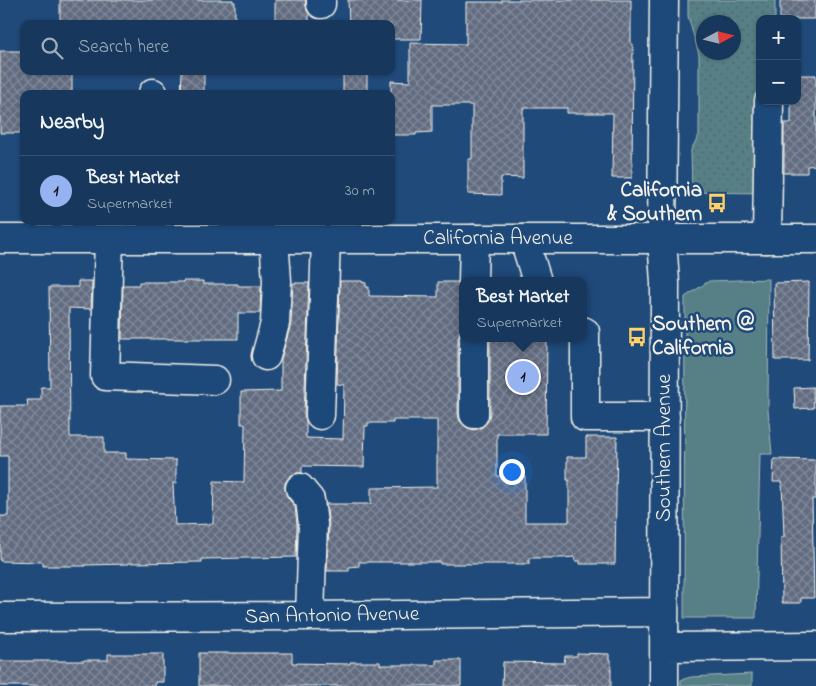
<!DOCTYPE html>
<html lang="en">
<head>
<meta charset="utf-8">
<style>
  body { margin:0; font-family:"Indie Flower",sans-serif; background:#244365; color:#f1f3f6 }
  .controls { position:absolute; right:15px; top:15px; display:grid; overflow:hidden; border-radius:10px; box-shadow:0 1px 4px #0004 }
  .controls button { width:45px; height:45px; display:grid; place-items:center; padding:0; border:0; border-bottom:1px solid #365272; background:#17385c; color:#f1f3f6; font:25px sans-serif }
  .compass { position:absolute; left:696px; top:15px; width:45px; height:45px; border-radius:50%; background:#17385c; box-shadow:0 1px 4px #0004; rotate:83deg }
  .you { position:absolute; left:511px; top:471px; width:18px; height:18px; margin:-12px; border:4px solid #fff; border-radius:50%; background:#1a73e8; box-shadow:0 0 0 8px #1a73e833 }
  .badge { display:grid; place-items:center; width:32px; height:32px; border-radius:50%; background:#95b2f1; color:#111; font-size:16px; font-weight:700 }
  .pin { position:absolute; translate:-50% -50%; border:2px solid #fff; box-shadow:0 1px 5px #0006 }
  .popup { position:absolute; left:459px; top:277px; width:128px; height:65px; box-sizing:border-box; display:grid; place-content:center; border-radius:10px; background:#17385c; filter:drop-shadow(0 1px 4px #0005); font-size:16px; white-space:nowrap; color:#9eacbb }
  .popup b { font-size:19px; color:#f1f3f6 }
  .popup::after { content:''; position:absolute; left:50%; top:100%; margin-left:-10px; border:10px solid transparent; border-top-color:#17385c }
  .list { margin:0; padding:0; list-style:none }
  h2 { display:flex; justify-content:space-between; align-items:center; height:65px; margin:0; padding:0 20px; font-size:21px }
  h2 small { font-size:16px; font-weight:400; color:#9eacbb }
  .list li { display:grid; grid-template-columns:32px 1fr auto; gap:15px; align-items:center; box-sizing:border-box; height:70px; padding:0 20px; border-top:1px solid #365272 }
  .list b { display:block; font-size:19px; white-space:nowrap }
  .list p { margin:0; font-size:16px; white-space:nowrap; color:#9eacbb }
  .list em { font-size:16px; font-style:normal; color:#9eacbb }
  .icon { flex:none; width:28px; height:28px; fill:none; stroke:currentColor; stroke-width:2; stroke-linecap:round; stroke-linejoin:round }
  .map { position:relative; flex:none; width:816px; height:686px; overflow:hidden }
  .search { position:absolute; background:#17385c; box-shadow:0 1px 4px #0004; left:20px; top:20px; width:375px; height:55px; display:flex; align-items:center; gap:12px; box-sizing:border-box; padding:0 18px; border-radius:10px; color:#9eacbb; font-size:19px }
  .panel { position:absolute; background:#17385c; box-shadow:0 1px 4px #0004; left:20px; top:90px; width:375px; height:135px; border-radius:10px }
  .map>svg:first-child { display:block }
  .grass { fill:#577f86; stroke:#a6b8b7 }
  .park { fill:url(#park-dots); stroke:#a6b8b7; fill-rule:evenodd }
  .building { fill:url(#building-cross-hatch); stroke:#f4f1e8 }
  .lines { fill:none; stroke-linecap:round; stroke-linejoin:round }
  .minor-casing { stroke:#f4f1e8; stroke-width:31 }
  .major-casing { stroke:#f4f1e8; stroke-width:31 }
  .minor { stroke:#1f4a7a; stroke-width:28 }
  .major { stroke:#1f4a7a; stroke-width:28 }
  .labels { text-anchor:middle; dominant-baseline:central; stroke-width:5; stroke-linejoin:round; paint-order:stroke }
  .poi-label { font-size:21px; font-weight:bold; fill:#f4f1e8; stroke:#1f4a7a; text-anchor:end }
  .street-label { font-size:21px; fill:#f4f1e8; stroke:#1f4a7a }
</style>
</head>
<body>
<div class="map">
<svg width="816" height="686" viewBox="0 0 816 686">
  <defs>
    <pattern id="park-dots" width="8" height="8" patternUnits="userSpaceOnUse" patternTransform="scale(1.25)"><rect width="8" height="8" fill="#577f86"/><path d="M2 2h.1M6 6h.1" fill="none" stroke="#516669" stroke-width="1.8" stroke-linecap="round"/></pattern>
    <pattern id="building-cross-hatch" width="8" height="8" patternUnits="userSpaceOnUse" patternTransform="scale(1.25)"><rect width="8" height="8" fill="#626c81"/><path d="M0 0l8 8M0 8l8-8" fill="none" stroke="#818999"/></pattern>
  </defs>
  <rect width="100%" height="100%" fill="#1f4a7a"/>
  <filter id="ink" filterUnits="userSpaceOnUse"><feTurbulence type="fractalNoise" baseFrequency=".02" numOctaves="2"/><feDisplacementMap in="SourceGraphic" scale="10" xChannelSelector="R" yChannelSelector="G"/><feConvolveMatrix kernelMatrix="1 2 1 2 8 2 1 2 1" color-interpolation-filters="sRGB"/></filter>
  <g filter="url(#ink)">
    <path class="grass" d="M769,279L768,410L772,454H760L756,618H684L685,297L709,281Z
      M752,674V686H681V680L691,677Z"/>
    <path class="park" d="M688,0H775V19H760L761,193L692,192L691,150L699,135V55L688,16ZM704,22H734V52H704Z"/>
    <path class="building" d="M60,0H233V2H235V24H60Z
      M275,0H305L307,11L309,13V24H275Z
      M348,0H422L421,39H391V24H349Z
      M502,0H631V44H633L632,178H612L613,113H567V108H523V178L501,177V195L468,194V159H472V105H432V132L416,133V135H391V81L410,82V43L466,44V2H502Z
      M780,0H815V19H780Z
      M0,51H24V71H72V94H24V133H0Z
      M182,71H204V94H181Z
      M343,71H367V94H343Z
      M797,75H816V165L807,166V173H784V123H791V101H797Z
      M78,281H92L91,309L69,308L70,437H104V453H126V459L176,460V483H173L175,525L213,524L214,481L244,482L245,424H241V392L281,391V359L291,324L293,283H309L304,414L306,421V438L343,439L344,385L337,384L340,281H362V282L366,283V287H369V296L438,297V282H458L459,288L463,292V328L460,331L458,338V414L460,421L466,427L474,430L481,428L488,421L490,414V338H547L546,434H497V476H525V522H569V480H567V457H586V437H617L615,564H580V561H575L574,557L563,558H529V564H440V562H359V566L349,567V571H327L329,524L326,504H371V488L437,487V420H393V423H368V426H365L364,467L302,466V473H297L290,476L285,483V490L288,498L295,506L297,525L296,557L202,559V562L129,563V564L85,565V566H43V562L0,561V516H8V456H0V406H28L27,400H41V387H50L49,287H78Z
      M183,281H203V284H238V286H261L260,313H238V339H122L123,285H139V282H183Z
      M809,282L808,360H775L774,283Z
      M813,387L814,408L795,409L794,388Z
      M774,459L816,460V499H812L814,598H801V603H782L781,537H784L782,482H773Z
      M199,653H292V663L350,664V662H380V665H436V660H461V686H199Z
      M577,653L609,654V660H611V686H502L503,662L564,663L565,656H577Z
      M108,654H163V682H155V686H0V661H84V660H108Z"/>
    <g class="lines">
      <defs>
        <path id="minor" d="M664,0L662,238L665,283L664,686
          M321,4V0
          M153,94V93
          M109,239L105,376L215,380
          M152,239V221
          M524,239L537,281
          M767,239L769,101
          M473,281L474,239
          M583,331L585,332V417H665
          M474,338V414
          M266,356L275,323L277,281L274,239
          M320,415L326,239
          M300,488L310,500L313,524L310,616
          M0,617L310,616L664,612
          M665,647L816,646"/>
        <path id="major" d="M0,239H816"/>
      </defs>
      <use href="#minor" class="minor-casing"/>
      <use href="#major" class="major-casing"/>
      <use href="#minor" class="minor"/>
      <use href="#major" class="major"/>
    </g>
  </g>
  <defs>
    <symbol id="bus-bare" viewBox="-9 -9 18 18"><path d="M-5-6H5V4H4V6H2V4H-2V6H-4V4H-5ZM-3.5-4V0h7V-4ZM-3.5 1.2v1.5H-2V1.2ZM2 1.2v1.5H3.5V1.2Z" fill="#ffd166" stroke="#1f4a7a" stroke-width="2.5" paint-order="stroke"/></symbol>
  </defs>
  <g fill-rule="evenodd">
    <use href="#bus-bare" x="703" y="189" width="28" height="28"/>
    <use href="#bus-bare" x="623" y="323" width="28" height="28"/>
  </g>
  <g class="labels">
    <g class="poi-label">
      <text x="702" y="191">California<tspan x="702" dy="24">&amp; Southern</tspan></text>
      <text x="652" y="325" text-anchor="start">Southern @<tspan x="652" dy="24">California</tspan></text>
    </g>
    <g class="street-label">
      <text x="498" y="239">California Avenue</text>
      <text transform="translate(665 448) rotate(-90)">Southern Avenue</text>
      <text transform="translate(332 616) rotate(-1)">San Antonio Avenue</text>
    </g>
  </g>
</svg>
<div class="controls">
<button>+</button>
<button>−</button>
</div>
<svg class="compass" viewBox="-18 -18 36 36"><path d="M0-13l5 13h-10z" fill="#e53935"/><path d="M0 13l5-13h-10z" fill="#9eacbb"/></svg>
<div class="you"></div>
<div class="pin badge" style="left:523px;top:377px">1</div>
<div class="popup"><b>Best Market</b>Supermarket</div>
<div class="search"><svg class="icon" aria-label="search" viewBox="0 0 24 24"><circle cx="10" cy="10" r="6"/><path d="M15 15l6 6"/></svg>Search here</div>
<section class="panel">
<h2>Nearby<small></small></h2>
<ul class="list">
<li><span class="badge">1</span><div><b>Best Market</b><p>Supermarket</p></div><em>30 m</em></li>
</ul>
</section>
</div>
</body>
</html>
